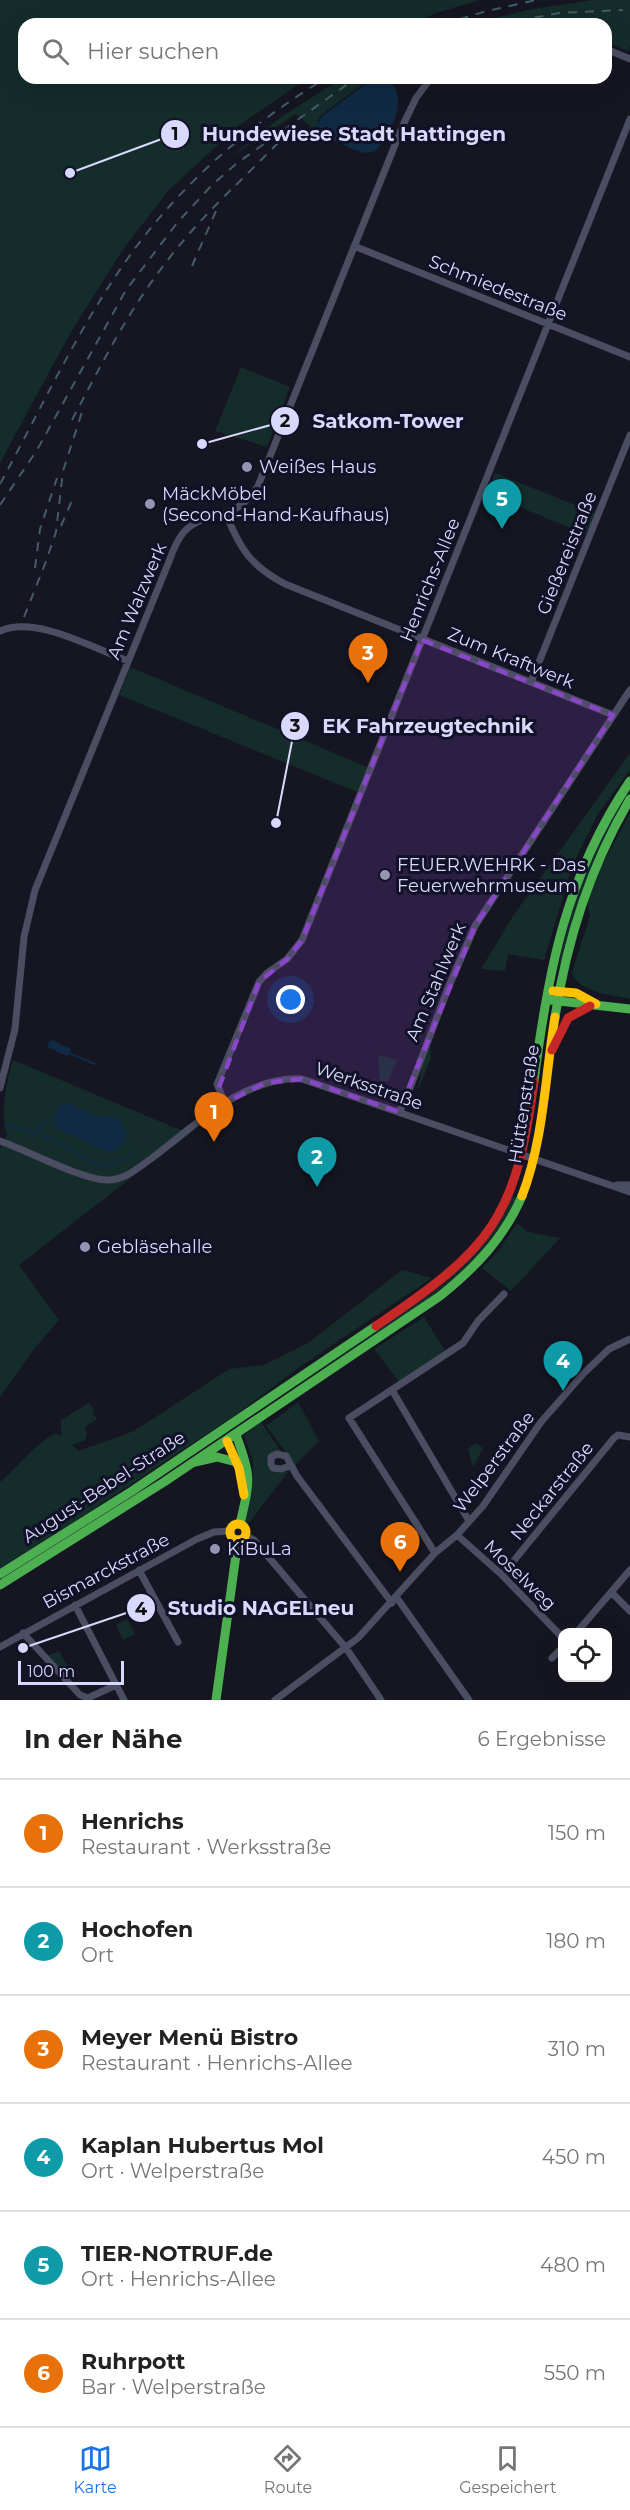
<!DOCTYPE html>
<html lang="de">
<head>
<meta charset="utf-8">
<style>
  body { margin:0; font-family:Montserrat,sans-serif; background:#f6f6f6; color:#222 }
  .controls { position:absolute; right:18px; bottom:18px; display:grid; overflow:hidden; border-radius:12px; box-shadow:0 6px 24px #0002 }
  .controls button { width:54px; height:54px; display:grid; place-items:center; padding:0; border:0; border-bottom:2px solid #e0e0e0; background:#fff; color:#222; font:30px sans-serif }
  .scale { position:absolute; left:18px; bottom:15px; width:106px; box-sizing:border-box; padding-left:6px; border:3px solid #d8d9fd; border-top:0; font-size:16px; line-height:21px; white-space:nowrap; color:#d8d9fd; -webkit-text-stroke:4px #111127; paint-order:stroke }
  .you { position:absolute; left:291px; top:1000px; width:21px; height:21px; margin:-15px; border:4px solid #fff; border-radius:50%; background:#1a73e8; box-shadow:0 0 0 9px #1a73e833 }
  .badge { display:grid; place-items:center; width:39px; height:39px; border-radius:50%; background:#1a73e8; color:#fff; font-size:20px; font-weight:700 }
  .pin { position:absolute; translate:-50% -50px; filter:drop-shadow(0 2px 3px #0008) }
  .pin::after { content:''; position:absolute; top:32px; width:21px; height:18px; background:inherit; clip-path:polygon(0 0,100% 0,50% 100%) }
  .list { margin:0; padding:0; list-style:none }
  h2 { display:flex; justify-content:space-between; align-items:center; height:78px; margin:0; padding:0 24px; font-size:26px }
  h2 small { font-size:20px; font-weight:400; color:#767676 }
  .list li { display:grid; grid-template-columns:39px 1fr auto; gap:18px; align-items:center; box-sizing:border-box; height:108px; padding:0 24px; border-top:2px solid #e0e0e0 }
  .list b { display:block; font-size:22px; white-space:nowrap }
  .list p { margin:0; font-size:20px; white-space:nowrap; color:#767676 }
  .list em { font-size:20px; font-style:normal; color:#767676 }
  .icon { flex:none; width:33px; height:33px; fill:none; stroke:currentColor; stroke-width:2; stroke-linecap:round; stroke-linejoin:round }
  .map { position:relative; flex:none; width:630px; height:1700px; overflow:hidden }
  .search { position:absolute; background:#fff; box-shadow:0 6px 24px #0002; left:18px; right:18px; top:18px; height:66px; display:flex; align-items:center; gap:15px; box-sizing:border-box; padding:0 21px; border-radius:18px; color:#767676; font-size:22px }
  .sheet { height:726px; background:#fff }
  nav { display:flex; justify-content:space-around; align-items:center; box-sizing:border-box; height:84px; border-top:2px solid #e0e0e0; background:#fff; font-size:16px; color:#767676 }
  nav a { display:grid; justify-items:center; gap:3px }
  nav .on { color:#1a73e8 }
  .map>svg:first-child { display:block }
  .green { fill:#142c2a }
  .water { fill:#102a44 }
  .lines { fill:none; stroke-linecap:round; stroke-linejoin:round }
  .stream { stroke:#102a44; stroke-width:2 }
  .street { stroke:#4b4d62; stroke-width:7 }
  .fast { stroke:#4caf50; stroke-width:9 }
  .slow { stroke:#ffc107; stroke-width:9 }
  .jam { stroke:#c62828; stroke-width:9 }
  .rail { stroke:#435c67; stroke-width:2; stroke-dasharray:9 8; stroke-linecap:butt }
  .marked { fill:#8946c8; fill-opacity:0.2; stroke:#8946c8; stroke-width:4.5; stroke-dasharray:12 8; stroke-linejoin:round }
  .poi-dot { fill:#9495b0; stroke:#111127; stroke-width:2 }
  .labels { text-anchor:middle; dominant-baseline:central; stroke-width:6; stroke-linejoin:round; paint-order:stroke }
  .street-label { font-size:18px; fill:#d8d9fd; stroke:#111127 }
  .poi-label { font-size:18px; fill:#d8d9fd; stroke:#111127; text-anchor:start }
  .leader { fill:none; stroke:#d8d9fd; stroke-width:2 }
  .callout-dot { fill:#d8d9fd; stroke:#111127; stroke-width:2 }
  .mark-label { font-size:18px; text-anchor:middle; font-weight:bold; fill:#111 }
  .callout-label { font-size:20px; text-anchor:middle; font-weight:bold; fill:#d8d9fd; stroke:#111127; stroke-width:6; stroke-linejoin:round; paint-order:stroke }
</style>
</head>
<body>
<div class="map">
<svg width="630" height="1700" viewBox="0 0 630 1700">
  <rect width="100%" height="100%" fill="#161622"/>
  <path class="green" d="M0,0H480L436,13L413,24H24V78H308L238,126L169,190L126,245L72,330L0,463Z
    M593,0H630V46L628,51L606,42V24H470L532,9Z
    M342,78H371L320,116L317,124L320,135L296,114L229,158L281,117Z
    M241,367L290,387L267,447L215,431Z
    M495,473L595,513L586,534L487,494Z
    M130,667L367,767L357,792L119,695Z
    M630,753V770L598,814L573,864L544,960L508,954L505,971L481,969L513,916Z
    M630,788V793L616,815L557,973C570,907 591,843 630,788Z
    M630,813V999C613,995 576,992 572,972L590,916L587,900L596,876Z
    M430,1044L431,1058L417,1093L422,1065Z
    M378,1055L397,1060L388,1081H380Z
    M13,1060L190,1134L148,1165L125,1172L136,1174L19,1265L59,1320L34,1349L0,1397V1149L7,1135C0,1115 6,1082 13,1060Z
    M512,1196L517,1198C488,1262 430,1298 374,1335C340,1358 305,1381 271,1404L445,1283Z
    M517,1223L528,1232L560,1238L511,1291L482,1268L499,1250Z
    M402,1270L432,1278L301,1366L237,1414L68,1526L0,1568V1482C20,1465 33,1445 56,1433L61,1437V1420L89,1403L94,1410L92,1412L97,1419L84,1428L87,1433L85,1440L72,1445L79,1451L134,1431L229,1369L264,1365L308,1343Z
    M424,1317L446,1352L399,1382L374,1349Z
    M298,1402L319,1441L293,1467L289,1456L266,1426Z
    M261,1422L282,1453L268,1461L281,1472L289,1471L247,1525L244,1523L253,1476V1461L244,1435Z
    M476,1443L483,1448L473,1467L468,1449Z
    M127,1619L135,1634L123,1640L116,1625Z
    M59,1651L67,1665L63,1672L48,1656Z"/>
  <path class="water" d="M374,78C421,78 387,147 373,152C362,155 351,148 342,144C331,140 321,137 317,125L321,117Z
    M52,1040L71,1049L68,1056L48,1048V1043Z
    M69,1103L95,1116H112L120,1120L127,1134C125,1145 119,1151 107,1152L55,1127L54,1117L59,1106Z"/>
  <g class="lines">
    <path class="stream" d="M69,1053L95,1064
      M8,1124C22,1130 38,1133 52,1139C86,1154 98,1182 136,1150
      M33,1133L45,1121"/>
    <path class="street" d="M606,49L630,59
      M354,246L630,357
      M226,514C240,549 251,566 285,584L613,715
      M0,631C35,615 93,648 128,661
      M531,682L630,435
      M0,1088L15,1029L24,937L35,890L170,559C173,550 177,541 183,533C205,508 234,525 258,486L403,125L416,98L431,78
      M225,1103L217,1084L259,982L267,973L287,959L302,940L630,119
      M399,1112L405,1101L449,986L475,926L630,690
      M0,1141C27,1150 82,1180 107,1180C125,1180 138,1168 152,1158C196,1125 243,1076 302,1079L630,1192
      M617,1185H630
      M392,1390L469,1521
      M290,1466L281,1469L273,1468L271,1464V1457L277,1454L286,1456L297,1476L392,1603
      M245,1535L254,1540L346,1648L381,1700
      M457,1535L502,1575L562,1637
      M435,1553L349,1418L463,1343L478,1321L504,1294
      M139,1570L178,1642
      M502,1575L614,1438L618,1435L630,1437
      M612,1593L630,1611
      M397,1598L469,1700
      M75,1605L124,1700
      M577,1632L630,1570
      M23,1633L80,1695L88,1698L116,1685
      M0,1647L197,1539L214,1532L229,1531
      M552,1658L562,1648
      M275,1700L358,1638L435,1553L457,1535L483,1506L541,1422L583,1374L609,1349L630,1339"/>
    <path class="fast" d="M550,1000L630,1009
      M555,1017C567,939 590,867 630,799
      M534,1081C548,970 566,876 630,781
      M236,1435C252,1477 250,1480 240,1524
      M195,1462L217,1457L236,1462
      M0,1574L132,1491L376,1326
      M0,1585L164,1482L440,1296C475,1268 504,1238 522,1196
      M216,1700L238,1540"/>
    <path class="slow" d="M553,991L576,993L596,1004
      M522,1196C544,1139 545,1076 555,1017
      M227,1441L239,1468L244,1495
      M230 1532a8 8 0 1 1 16 0a8 8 0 1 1-16 0Z"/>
    <path class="jam" d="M552,1050L568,1018L590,1006
      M376,1326C490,1249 516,1220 534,1081"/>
    <path class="rail" d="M443,24L487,11L536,0
      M501,24L559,13L623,10
      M236,185L283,138
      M192,266L216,211
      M72,420C100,367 127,313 164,265C187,234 214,206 242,179
      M0,484C43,405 82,320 136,247C188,178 252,123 326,78
      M0,505L37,450L126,290L177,223L212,185L236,164L356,78
      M61,526L73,498
      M35,568L40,529L57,478
      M24,617L45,564L56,532L63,471L82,412"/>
  </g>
  <path class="marked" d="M422,640L613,715L475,926L399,1112L302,1079L265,1083L225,1103L218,1090L259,982L287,959L302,940Z"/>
  <g class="poi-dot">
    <circle cx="247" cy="467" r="6"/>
    <circle cx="150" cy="504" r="6"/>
    <circle cx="385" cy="875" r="6"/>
    <circle cx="85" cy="1247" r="6"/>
    <circle cx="215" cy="1549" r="6"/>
  </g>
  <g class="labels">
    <g class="street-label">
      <text transform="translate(498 288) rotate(22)">Schmiedestraße</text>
      <text transform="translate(567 553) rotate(-68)">Gießereistraße</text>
      <text transform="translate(430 580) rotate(-68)">Henrichs-Allee</text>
      <text transform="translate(137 601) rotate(-67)">Am Walzwerk</text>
      <text transform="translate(511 658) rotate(22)">Zum Kraftwerk</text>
      <text transform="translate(436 982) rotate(-67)">Am Stahlwerk</text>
      <text transform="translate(369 1086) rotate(19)">Werksstraße</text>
      <text transform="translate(524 1104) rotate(-81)">Hüttenstraße</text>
      <text transform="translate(494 1462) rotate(-53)">Welperstraße</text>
      <text transform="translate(104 1487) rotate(-33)">August-Bebel-Straße</text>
      <text transform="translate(552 1491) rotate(-51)">Neckarstraße</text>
      <text transform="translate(106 1571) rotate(-28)">Bismarckstraße</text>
      <text transform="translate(520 1575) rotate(44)">Moselweg</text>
    </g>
    <g class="poi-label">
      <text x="259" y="467">Weißes Haus</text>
      <text x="162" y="494">MäckMöbel<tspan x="162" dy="21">(Second-Hand-Kaufhaus)</tspan></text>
      <text x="397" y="865">FEUER.WEHRK - Das<tspan x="397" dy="21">Feuerwehrmuseum</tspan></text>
      <text x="97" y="1247">Gebläsehalle</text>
      <text x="227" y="1549">KiBuLa</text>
    </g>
  </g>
  <path class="leader" d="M70 173L175 134M202 444L285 421M276 823L295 726M23 1648L141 1608"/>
  <g class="callout-dot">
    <circle cx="70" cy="173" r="6"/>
    <circle cx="202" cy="444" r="6"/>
    <circle cx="276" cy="823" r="6"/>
    <circle cx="23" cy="1648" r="6"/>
    <circle cx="175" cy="134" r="15"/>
    <circle cx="285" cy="421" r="15"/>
    <circle cx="295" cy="726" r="15"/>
    <circle cx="141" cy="1608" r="15"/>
  </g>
  <g class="mark-label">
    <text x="175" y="140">1</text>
    <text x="285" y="427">2</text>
    <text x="295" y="732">3</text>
    <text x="141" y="1615">4</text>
  </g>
  <g class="callout-label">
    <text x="354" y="141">Hundewiese Stadt Hattingen</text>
    <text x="388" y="428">Satkom-Tower</text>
    <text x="428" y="733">EK Fahrzeugtechnik</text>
    <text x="261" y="1615">Studio NAGELneu</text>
  </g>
</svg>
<div class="controls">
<button><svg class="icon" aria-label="locate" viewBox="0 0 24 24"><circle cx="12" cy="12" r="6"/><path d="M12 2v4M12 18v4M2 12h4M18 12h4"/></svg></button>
</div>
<div class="scale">100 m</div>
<div class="you"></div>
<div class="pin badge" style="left:214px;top:1142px;background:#e8710a">1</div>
<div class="pin badge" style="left:317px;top:1187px;background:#0f9aa8">2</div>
<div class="pin badge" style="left:368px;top:683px;background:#e8710a">3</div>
<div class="pin badge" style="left:563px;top:1391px;background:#0f9aa8">4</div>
<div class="pin badge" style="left:502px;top:529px;background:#0f9aa8">5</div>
<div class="pin badge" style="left:400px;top:1572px;background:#e8710a">6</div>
<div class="search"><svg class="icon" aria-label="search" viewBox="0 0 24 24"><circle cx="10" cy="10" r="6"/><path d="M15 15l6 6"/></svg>Hier suchen</div>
</div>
<section class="sheet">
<h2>In der Nähe<small>6 Ergebnisse</small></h2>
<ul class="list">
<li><span class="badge" style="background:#e8710a">1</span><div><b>Henrichs</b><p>Restaurant · Werksstraße</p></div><em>150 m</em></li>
<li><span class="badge" style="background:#0f9aa8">2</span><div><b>Hochofen</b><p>Ort</p></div><em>180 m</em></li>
<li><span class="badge" style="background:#e8710a">3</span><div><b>Meyer Menü Bistro</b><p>Restaurant · Henrichs-Allee</p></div><em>310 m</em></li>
<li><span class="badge" style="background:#0f9aa8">4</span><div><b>Kaplan Hubertus Mol</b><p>Ort · Welperstraße</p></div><em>450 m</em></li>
<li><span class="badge" style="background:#0f9aa8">5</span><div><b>TIER-NOTRUF.de</b><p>Ort · Henrichs-Allee</p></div><em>480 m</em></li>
<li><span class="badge" style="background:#e8710a">6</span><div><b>Ruhrpott</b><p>Bar · Welperstraße</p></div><em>550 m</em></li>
</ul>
</section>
<nav>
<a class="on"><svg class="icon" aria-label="map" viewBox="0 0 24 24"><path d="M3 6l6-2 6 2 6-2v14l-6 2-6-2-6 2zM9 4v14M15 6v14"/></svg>Karte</a>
<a><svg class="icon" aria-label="directions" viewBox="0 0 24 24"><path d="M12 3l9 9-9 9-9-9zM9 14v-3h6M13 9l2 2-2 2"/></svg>Route</a>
<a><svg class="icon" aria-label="saved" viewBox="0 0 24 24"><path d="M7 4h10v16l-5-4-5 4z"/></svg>Gespeichert</a>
</nav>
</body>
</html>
